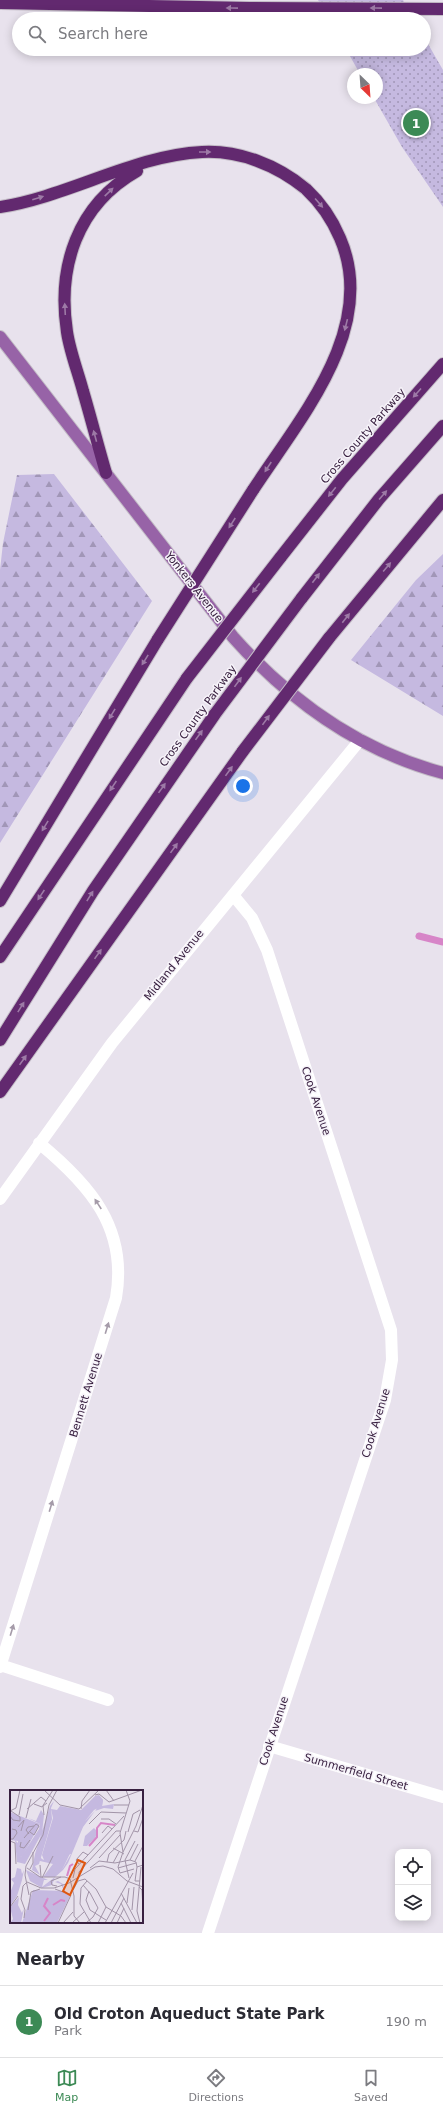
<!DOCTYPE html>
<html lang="en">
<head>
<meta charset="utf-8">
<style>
  body { margin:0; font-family:"DejaVu Sans",sans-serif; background:#f2f2f3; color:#2b2b33 }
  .controls { position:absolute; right:12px; bottom:12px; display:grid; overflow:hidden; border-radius:8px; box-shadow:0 2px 10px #0003 }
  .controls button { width:36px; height:36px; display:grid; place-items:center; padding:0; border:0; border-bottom:1px solid #e1e1e2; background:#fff; color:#2b2b33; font:20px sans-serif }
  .compass { position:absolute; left:347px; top:68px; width:36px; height:36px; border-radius:50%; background:#fff; box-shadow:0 2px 10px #0003; rotate:155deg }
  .you { position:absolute; left:243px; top:786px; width:14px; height:14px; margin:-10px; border:3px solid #fff; border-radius:50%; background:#1a73e8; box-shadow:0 0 0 6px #1a73e833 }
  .badge { display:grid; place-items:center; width:26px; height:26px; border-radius:50%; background:#3c8a55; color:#fff; font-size:13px; font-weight:700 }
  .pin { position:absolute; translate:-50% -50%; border:2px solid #fff; box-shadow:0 1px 4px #0006 }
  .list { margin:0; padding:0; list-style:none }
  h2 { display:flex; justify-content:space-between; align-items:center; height:52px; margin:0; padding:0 16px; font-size:17px }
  h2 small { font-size:13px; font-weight:400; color:#7c7c81 }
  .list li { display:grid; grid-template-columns:26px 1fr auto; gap:12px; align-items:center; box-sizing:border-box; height:72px; padding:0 16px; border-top:1px solid #e1e1e2 }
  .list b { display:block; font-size:15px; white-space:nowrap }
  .list p { margin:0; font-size:13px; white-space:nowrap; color:#7c7c81 }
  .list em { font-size:13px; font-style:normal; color:#7c7c81 }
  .icon { flex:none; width:22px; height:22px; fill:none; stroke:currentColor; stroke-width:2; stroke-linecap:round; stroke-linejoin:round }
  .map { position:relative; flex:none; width:443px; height:1933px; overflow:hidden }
  .search { position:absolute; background:#fff; box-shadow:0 2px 10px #0003; left:12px; right:12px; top:12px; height:44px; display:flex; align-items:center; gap:10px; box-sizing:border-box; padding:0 14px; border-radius:22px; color:#7c7c81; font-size:15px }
  .sheet { height:124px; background:#fff }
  nav { display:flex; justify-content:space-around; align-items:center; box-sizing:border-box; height:56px; border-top:1px solid #e1e1e2; background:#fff; font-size:11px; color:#7c7c81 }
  nav a { display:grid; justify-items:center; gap:2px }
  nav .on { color:#3c8a55 }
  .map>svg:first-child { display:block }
  .forest { fill:url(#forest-firs) }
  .park { fill:url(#park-dots) }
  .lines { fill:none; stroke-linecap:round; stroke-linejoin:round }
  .stream { stroke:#d785c8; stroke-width:7 }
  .major-casing { stroke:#c3bcc6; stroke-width:14 }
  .highway-casing { stroke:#c3bcc6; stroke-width:14 }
  .minor { stroke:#fff; stroke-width:12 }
  .major { stroke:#9763a7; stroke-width:12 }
  .highway { stroke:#62296f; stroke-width:12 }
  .highway-bridge-casing { stroke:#c3bcc6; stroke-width:14; stroke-linecap:butt }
  .highway-bridge { stroke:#62296f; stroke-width:12 }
  .oneway { fill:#9d7aa6 }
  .oneway2 { fill:#a59ba9 }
  .labels { text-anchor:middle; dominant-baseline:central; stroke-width:3; stroke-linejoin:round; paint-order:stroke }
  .street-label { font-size:11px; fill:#382040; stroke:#f6f3f9 }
  .inset-river { fill:none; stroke:#d785c8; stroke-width:2 }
  .inset-road { fill:none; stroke:#a294a8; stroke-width:1 }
  .view { fill:#df560f; fill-opacity:0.15; stroke:#df560f; stroke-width:2 }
  .inset-edge { fill:none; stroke:#382040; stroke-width:2 }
</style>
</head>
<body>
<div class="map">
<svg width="443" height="1933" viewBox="0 0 443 1933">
  <defs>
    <pattern id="forest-firs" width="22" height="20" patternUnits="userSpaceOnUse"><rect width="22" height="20" fill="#c5b9e0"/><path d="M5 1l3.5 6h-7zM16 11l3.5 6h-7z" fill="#a196b7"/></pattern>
    <pattern id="park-dots" width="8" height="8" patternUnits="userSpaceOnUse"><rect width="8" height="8" fill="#c5b9e0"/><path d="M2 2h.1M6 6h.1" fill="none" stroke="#a196b7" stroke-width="1.8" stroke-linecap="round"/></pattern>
  </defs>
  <rect width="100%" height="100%" fill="#e8e2ed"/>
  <path class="forest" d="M54,474L152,601L0,843V570L3,543L17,475Z
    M443,554V716L351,660L416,580Z"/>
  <path class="park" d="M318,0H403L414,19H329Z
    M424,37L443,70V207L402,147L374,98H377V74H360L346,49H424Z"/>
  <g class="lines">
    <path class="stream" d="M419,936L443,942"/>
    <defs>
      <path id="major" d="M0,337L233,637C290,701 360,751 443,773"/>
      <path id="highway" d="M0,3L249,8L443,9
        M0,207C67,197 135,155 202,152C239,150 277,165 306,189C321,203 332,219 340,238C379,328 300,418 253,490
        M106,473C98,446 91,418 83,391C78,372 70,352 67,332C57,267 77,205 137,171
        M280,558L342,479L443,364
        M301,599L379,499L443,426
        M329,638L443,500
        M0,901L158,639
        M0,957L187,678
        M0,1040L93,891L215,714
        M0,1092L243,751"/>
    </defs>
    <use href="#major" class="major-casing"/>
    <use href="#highway" class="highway-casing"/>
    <path class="minor" d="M0,1199L112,1043L360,740
      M0,1665L108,1700
      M0,1667L116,1298C128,1228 90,1185 39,1143
      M269,1746L443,1797
      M208,1933L385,1400L392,1360L391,1330L267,950L252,918L233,895"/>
    <use href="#major" class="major"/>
    <use href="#highway" class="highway"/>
    <defs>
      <path id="highway-bridge" d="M158,639L253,490
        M187,678L280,558
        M215,714L301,599
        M243,751L329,638"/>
    </defs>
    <use href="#highway-bridge" class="highway-bridge-casing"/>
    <use href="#highway-bridge" class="highway-bridge"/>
  </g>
  <defs><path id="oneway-solid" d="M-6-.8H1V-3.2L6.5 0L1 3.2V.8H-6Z"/></defs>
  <g class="oneway">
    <use href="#oneway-solid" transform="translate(232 8) rotate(-179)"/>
    <use href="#oneway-solid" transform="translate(376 8) rotate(-179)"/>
    <use href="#oneway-solid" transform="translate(205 152)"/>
    <use href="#oneway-solid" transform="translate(109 192) rotate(-44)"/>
    <use href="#oneway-solid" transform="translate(38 198) rotate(-17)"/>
    <use href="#oneway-solid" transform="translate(319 203) rotate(49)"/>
    <use href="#oneway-solid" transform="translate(65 309) rotate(-93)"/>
    <use href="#oneway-solid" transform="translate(346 325) rotate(104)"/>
    <use href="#oneway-solid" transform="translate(417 393) rotate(132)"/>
    <use href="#oneway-solid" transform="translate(95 436) rotate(-105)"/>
    <use href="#oneway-solid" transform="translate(268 467) rotate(123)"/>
    <use href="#oneway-solid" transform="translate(332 492) rotate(129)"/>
    <use href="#oneway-solid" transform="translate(383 495) rotate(-49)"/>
    <use href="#oneway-solid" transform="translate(232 523) rotate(123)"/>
    <use href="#oneway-solid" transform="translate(387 567) rotate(-50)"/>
    <use href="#oneway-solid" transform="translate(316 578) rotate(-53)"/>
    <use href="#oneway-solid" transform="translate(256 588) rotate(128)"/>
    <use href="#oneway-solid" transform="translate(346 618) rotate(-52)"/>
    <use href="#oneway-solid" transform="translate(145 660) rotate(122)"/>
    <use href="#oneway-solid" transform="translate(238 682) rotate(-54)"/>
    <use href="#oneway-solid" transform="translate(112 714) rotate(121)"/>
    <use href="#oneway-solid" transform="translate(266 720) rotate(-54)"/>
    <use href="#oneway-solid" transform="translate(199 735) rotate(-54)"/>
    <use href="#oneway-solid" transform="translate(229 771) rotate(-54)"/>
    <use href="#oneway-solid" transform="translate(113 786) rotate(124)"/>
    <use href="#oneway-solid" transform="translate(162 788) rotate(-55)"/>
    <use href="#oneway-solid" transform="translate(45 826) rotate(121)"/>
    <use href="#oneway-solid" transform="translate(174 848) rotate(-54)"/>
    <use href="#oneway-solid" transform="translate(41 895) rotate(124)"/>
    <use href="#oneway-solid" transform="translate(90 896) rotate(-58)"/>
    <use href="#oneway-solid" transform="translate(98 954) rotate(-55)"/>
    <use href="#oneway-solid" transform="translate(21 1007) rotate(-58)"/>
    <use href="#oneway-solid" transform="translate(23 1060) rotate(-55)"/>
  </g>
  <g class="oneway2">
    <use href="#oneway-solid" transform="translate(98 1204) rotate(-123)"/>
    <use href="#oneway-solid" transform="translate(107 1328) rotate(-73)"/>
    <use href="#oneway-solid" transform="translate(51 1506) rotate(-73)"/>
    <use href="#oneway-solid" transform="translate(12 1630) rotate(-73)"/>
  </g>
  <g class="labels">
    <g class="street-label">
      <text transform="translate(363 436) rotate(-49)">Cross County Parkway</text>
      <text transform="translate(194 587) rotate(52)">Yonkers Avenue</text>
      <text transform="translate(198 716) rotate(-54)">Cross County Parkway</text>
      <text transform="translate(174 965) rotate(-51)">Midland Avenue</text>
      <text transform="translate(316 1101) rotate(72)">Cook Avenue</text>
      <text transform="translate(86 1395) rotate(-73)">Bennett Avenue</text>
      <text transform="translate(376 1423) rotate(-73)">Cook Avenue</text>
      <text transform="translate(274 1731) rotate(-72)">Cook Avenue</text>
      <text transform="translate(356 1772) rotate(16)">Summerfield Street</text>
    </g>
  </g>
  <g transform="translate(10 1790)">
    <rect width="133" height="133" fill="#e8e2ed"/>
    <path d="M89,5L93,10L92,16L84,20L76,30L53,78L47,85H41L43,74L30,71V67L32,69L34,70L32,65L43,28L41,19L47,20L50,16L71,20L85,6ZM16,80L38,90H34L32,97L45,87L42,95L32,98L20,91Z" fill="#c5b9e0"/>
    <path d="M90,7L93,10L92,16L104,14L103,19L113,20L94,18L85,21L73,37L58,73L53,80L45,87H33L43,74V85L53,78L61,64L54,66L60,53L59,47L86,20ZM44,11L41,18L42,29L37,47L29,74L25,76L30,85L22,80L25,64L40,16ZM31,20L34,25L32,43L15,74L7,72L5,50L9,54L11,67L29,39L30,34L18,28L26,31ZM7,78L11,79L12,84L14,80L12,90L7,106L0,116V103L4,93L1,89L5,87ZM9,107L8,115L12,123L14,118L11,133H0L3,129L0,117Z" fill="#c5b9e0"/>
    <path d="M0,22L30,34L12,67L8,65V51L0,50Z" fill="#c5b9e0"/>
    <path d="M48,91L53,94L55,103L60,106L47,133H12L23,100L54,101L51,94L45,92Z" fill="#c5b9e0"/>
    <path d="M84,38L88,42L85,48L77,56H73L75,46Z" fill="#c5b9e0"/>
    <path class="inset-river" d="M79,56L87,47V38L91,33L105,35M57,86L60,76L63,74M43,115L51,110L55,111M34,131L40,123L34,116L38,108"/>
    <path class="inset-road" d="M34,0L50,15L69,19L89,0M96,0L104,11M116,0L120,11L110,43L113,62L108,77L110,83L124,79M85,5L89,4L99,12L132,0M24,14L32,17L43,0M104,15H119M17,19L31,7L36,11M71,19L72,11L80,0M0,21L6,18L10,0M9,25L13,4M34,25L33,16L37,13M0,26L3,30L10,31V27L1,21M16,28L21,9M91,29H99L106,34M79,34L91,22L116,23M8,37L14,30L11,41M124,41L128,42L133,28M118,42L123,24L130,20M92,43L98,36L102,39M19,44L16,40L18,37L24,36M14,48L26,34L29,36L24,45L20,42M0,49H3L7,43L6,40L2,39M0,51L5,53L6,74M11,52L10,57L14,58L20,50M103,58L114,64M113,62L126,36L133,15M89,68L110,45M120,70L128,54M125,71L133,56M97,72L99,64L114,50L116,41M103,73L109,62M69,74L66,70L73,62L78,65M30,75L31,87M127,77L125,91H130M17,78L30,87H55L60,89L64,106V126L70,133M80,78L89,71L105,73L120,70L126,72L127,77L133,75M108,78L126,73M20,79L23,73V62M69,86V82L106,41H110M32,88L43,66M63,88L65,79L114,26M119,88L115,70L125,51M77,91L71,98L70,114L81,133M73,95L80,103L88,118L83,127L76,133M47,96L42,95L41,91L51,87M129,97L132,100L133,119M45,99L61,105M63,100L68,91L75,89L86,99L96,117L111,126L116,133M79,101L76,110L80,120L96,130M111,103L127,133M19,105L15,85L16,76L33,45L39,15L47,0M111,113L121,133M117,113L119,98M0,117L8,106M18,120L21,102L30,99M122,120L124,97M14,128L15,120L11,109L13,96L17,92L31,98H44L59,93L85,77L93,76L103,79L117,91L133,97M48,133L61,105M53,133L63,122M62,133L74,122M88,133L96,117M95,133L123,83M101,133L114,108M107,133L114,118M130,133L127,121L131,77"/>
    <path class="view" d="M68,70L75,73L60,105L53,101Z"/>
    <rect width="133" height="133" class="inset-edge"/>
  </g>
</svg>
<div class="controls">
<button><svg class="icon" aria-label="locate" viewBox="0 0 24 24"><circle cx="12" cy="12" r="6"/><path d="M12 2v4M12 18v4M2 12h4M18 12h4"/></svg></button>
<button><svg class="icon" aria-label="layers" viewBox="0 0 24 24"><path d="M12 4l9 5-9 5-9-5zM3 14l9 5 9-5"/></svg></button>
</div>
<svg class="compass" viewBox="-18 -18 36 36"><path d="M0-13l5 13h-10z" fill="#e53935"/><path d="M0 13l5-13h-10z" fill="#7c7c81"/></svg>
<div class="you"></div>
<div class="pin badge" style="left:416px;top:123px">1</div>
<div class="search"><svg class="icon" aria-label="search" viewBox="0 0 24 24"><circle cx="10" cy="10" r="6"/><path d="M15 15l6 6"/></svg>Search here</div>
</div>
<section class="sheet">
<h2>Nearby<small></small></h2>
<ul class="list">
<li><span class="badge">1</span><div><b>Old Croton Aqueduct State Park</b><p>Park</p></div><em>190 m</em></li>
</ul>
</section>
<nav>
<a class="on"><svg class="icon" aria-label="map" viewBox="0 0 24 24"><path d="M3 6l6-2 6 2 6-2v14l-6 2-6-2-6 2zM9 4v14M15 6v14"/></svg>Map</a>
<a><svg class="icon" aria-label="directions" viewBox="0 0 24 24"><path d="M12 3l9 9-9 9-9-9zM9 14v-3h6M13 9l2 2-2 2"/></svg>Directions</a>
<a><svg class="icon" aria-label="saved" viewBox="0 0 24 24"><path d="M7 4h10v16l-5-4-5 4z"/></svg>Saved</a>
</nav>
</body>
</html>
